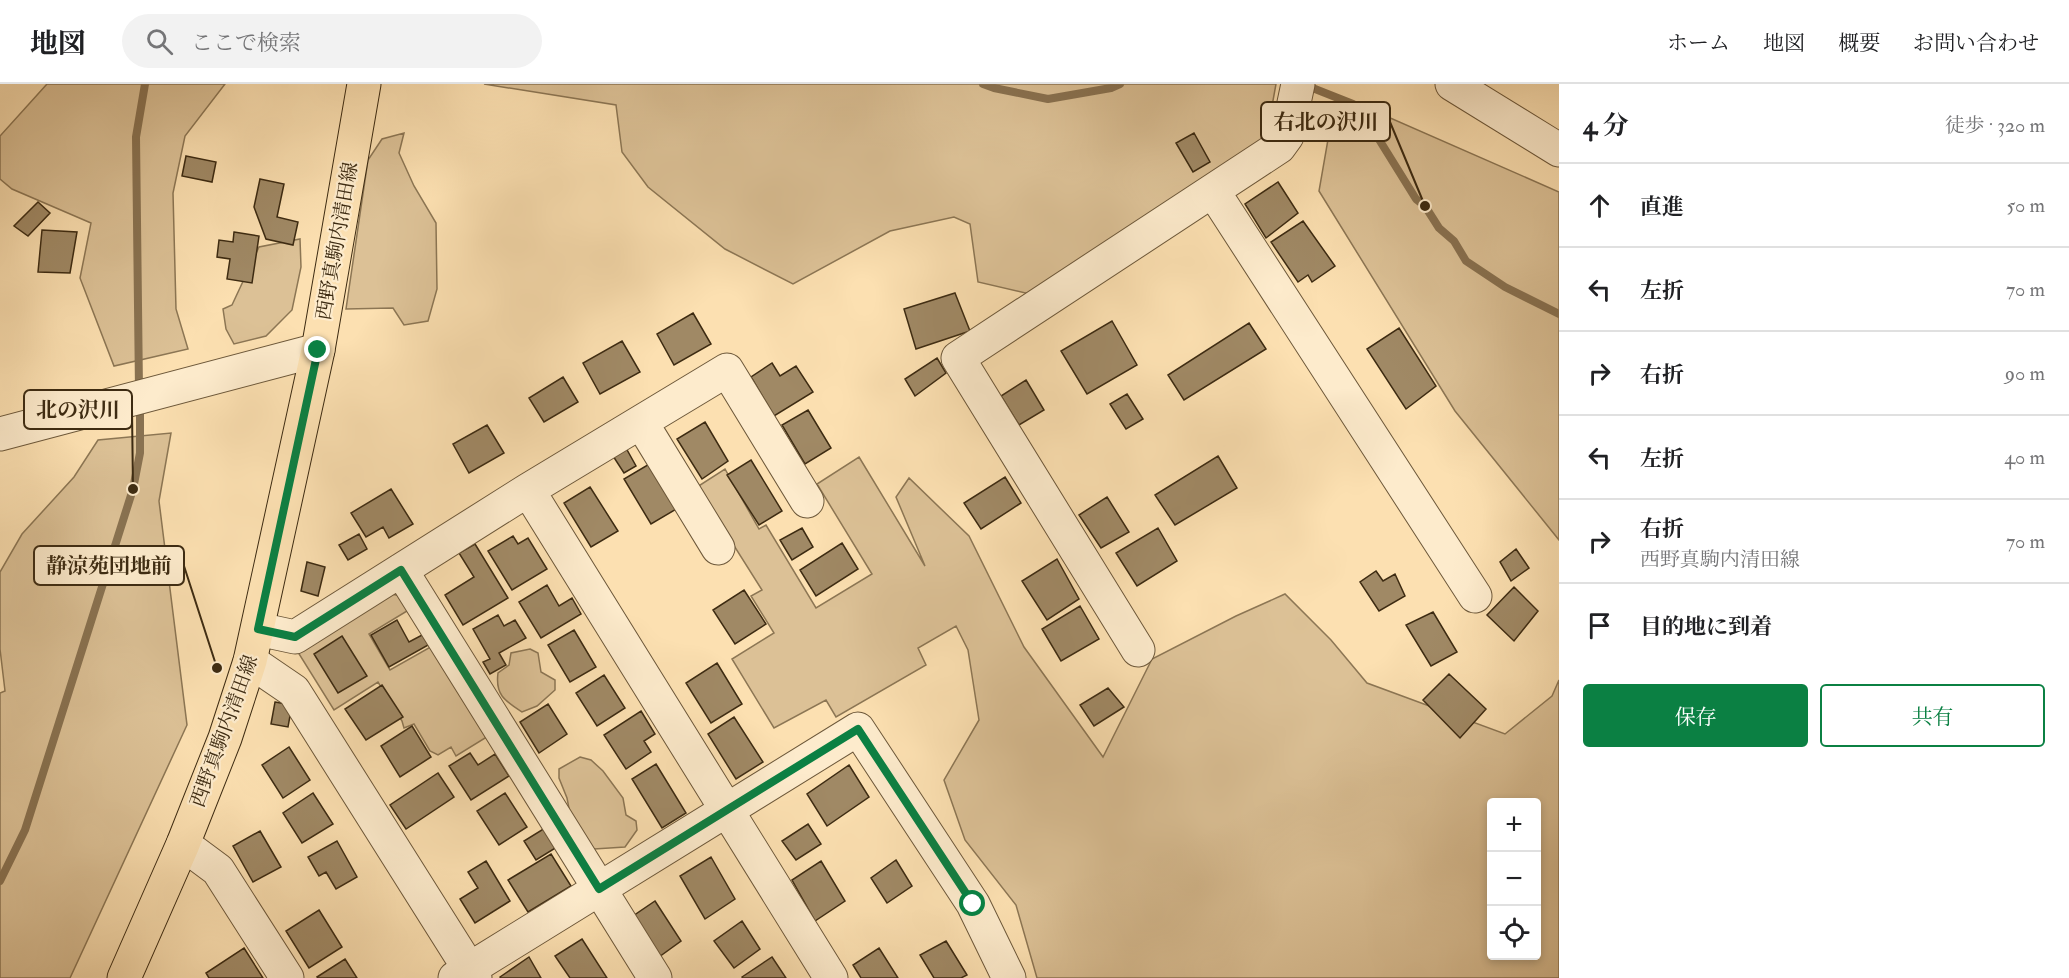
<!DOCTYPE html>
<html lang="ja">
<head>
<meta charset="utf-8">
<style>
  body { margin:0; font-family:"IM FELL Double Pica","Noto Serif JP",serif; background:#f2f2f2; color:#202124 }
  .controls { position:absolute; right:18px; bottom:18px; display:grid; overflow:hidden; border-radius:6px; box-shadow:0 3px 9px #0003 }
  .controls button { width:54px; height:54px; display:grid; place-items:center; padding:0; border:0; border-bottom:2px solid #e0e0e0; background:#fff; color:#202124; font:30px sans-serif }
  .stop { position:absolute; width:18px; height:18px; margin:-14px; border:4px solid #0b8043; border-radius:50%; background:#fff }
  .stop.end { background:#0b8043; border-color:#fff; box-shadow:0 2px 6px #0008 }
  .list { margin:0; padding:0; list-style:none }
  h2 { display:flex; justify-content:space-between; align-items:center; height:78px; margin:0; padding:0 24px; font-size:26px }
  h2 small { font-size:20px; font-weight:400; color:#757577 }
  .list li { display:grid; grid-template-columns:39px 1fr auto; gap:18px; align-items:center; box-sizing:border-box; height:84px; padding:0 24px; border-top:2px solid #e0e0e0 }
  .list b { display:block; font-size:22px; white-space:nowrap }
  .list p { margin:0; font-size:20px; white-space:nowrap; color:#757577 }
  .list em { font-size:20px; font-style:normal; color:#757577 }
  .actions { display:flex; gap:12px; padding:18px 24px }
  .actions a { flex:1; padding:14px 0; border:2px solid #0b8043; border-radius:6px; text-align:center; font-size:21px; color:#0b8043 }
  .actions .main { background:#0b8043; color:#fff }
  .icon { flex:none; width:33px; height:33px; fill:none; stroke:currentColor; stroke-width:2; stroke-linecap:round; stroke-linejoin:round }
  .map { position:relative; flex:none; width:1559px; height:894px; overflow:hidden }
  header { display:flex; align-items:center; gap:36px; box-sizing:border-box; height:84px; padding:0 30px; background:#fff; border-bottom:2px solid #e0e0e0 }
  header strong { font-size:28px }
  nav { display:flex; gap:33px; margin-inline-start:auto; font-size:21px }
  .search { width:420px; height:54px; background:#f2f2f2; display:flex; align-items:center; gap:15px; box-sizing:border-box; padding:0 21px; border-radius:33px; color:#757577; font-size:22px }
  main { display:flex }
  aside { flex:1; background:#fff }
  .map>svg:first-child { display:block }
  .green { fill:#dcc196; stroke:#8c7654; stroke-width:1.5; fill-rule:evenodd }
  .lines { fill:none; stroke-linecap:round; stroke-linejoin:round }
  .stream { stroke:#897251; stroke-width:8 }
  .building { fill:#a08965; stroke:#3d2b12; stroke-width:1.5 }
  .minor-casing { stroke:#6d583a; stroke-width:35 }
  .major-casing { stroke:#3d2b12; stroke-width:35 }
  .minor { stroke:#fdebcc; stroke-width:33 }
  .major { stroke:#fce0b1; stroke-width:33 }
  .route { stroke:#0b8043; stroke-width:8 }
  .labels { text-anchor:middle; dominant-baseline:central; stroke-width:4.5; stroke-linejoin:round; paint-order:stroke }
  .street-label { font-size:20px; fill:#3d2b12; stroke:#fdebcc }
  .leader { fill:none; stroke:#3d2b12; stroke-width:2 }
  .callout-dot { fill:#3d2b12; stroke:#fdebcc; stroke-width:2 }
  .callout { fill:#fdebcc; stroke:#3d2b12; stroke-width:2 }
  .callout-label { font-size:21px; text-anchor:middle; font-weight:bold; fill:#3d2b12 }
</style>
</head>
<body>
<header>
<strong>地図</strong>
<div class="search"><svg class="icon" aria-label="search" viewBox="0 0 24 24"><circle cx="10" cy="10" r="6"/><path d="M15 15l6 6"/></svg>ここで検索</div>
<nav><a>ホーム</a><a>地図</a><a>概要</a><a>お問い合わせ</a></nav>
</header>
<main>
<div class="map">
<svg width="1559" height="894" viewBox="0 0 1559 894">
  <rect width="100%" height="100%" fill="#fce0b1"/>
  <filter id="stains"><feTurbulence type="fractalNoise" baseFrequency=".00333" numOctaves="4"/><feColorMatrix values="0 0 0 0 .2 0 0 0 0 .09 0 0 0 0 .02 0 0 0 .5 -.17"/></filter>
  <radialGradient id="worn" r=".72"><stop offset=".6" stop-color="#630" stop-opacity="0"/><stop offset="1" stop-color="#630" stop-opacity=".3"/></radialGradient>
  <path class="green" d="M47,0H225L185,52L173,109L176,225L188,265L114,282L80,194L91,139L12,105L0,95V52Z
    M484,0H1276L1266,55L1034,211L978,198L970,140L954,133L890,147L793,200L725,165L648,103L622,68L616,21Z
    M1334,21L1363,22L1559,108V456L1455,327L1319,107Z
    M404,49L399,69L414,102L436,139L437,205L428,237L404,241L393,224L346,225L368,76L382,55Z
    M300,155L301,183L292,226L266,252L234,260L226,245L223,225L232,221L259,163Z
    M171,349L159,417L187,641L70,894H0V609L5,607L0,565V488L22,450L74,393L98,356Z
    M859,373L925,482L896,413L909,394L969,452L1024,563L1103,673L1152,575L1236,532L1285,510L1331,556L1367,599L1505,650L1552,612L1559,596V894H1037L1016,821L965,756L944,696L979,636L968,566L956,542L918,564L926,581L836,633L826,616L774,644L732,575L774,549L751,512L762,506L697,403L725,385L759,445L766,441L816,524L872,490L817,400ZM1492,718H1536V872H1492Z
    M387,509L405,513L412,524L369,550L390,586L434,561L490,651L456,672L451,663L438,671L430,667L414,640L404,644L402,637L378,598L334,626L296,565Z
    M530,565L538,569L541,588L555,596V606L537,622L522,628C505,617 495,611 498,589L509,581L511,569Z
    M580,673L591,676L603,687L623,714L626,731L636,737L637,746L625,763L594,765L572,740L567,714L559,694V685Z"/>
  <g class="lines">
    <path class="stream" d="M983,0L994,4L1048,15L1111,4L1120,0
      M1305,1L1353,20L1375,49L1416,115L1425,122L1439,144L1454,157L1466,177L1505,203L1559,230
      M139,306L136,53L145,0
      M0,797L25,746L133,405L140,369V319"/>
  </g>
  <path class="building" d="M1194,49L1210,78L1193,88L1176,59Z
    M186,72L216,78L212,98L182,92Z
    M260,95L284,100L277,133L298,138L293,161L266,155L254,123Z
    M1278,98L1298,129L1266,154L1245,120Z
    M38,118L50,129L28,152L14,142Z
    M1303,137L1335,182L1312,198L1308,191L1298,198L1271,158Z
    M42,146L77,148L70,189L38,188Z
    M234,148L259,152L252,199L227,195L230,175L217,173L219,156L233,158Z
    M955,209L970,247L916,265L904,225Z
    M693,229L711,260L674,281L657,250Z
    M1112,237L1137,281L1087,310L1061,267Z
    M1249,239L1266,265L1184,316L1168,291Z
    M1399,244L1436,302L1406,325L1367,265Z
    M622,257L640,288L600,310L583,279Z
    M937,274L946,289L915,312L905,295Z
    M772,279L780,292L796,282L813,308L774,332L751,293Z
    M563,293L578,318L544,338L529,314Z
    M1026,296L1044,326L1019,341L1001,312Z
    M1127,310L1143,335L1126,345L1110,320Z
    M808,326L831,364L805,380L782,341Z
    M705,338L728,377L702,395L677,355Z
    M487,341L504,369L469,389L453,360Z
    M626,364L636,382L624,389L613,372Z
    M1218,372L1237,404L1175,441L1155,411Z
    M751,376L782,427L759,441L727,391Z
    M651,379L678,424L651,440L624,395Z
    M1005,393L1021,419L981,445L964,419Z
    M590,403L618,447L591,463L564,419Z
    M391,405L413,440L389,454L383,443L366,453L351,429Z
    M1107,413L1129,448L1101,464L1079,431Z
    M802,444L813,463L792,476L780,456Z
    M1158,444L1177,477L1137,502L1116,469Z
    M359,450L367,465L348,476L339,461Z
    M513,452L518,460L528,454L547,485L512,506L488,467Z
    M842,459L858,485L816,512L800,486Z
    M475,460L508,514L463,541L445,511L474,493L459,469Z
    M1516,465L1529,484L1511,497L1500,478Z
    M1057,475L1079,515L1047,536L1022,497Z
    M307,478L325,483L318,512L301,507Z
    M1376,487L1383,497L1395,490L1405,512L1379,527L1360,498Z
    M547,501L559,522L572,514L581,530L541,554L519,518Z
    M1514,503L1538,527L1514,557L1487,531Z
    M744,506L766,540L735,560L713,526Z
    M1080,522L1099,555L1061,577L1042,545Z
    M1433,528L1457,568L1431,582L1406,541Z
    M498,531L504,542L515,536L526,554L499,569L506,581L490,590L483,578L490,575L473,545Z
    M397,536L409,558L424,550L430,560L389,583L371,551Z
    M574,546L596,583L570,598L548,561Z
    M342,552L367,592L338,609L314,570Z
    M717,579L742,620L711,639L686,599Z
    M1449,590L1486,625L1460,654L1423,616Z
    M604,591L625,624L597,642L576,609Z
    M382,601L403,633L366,656L345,625Z
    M1108,604L1124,623L1094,642L1080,621Z
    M275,618L292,621L288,643L271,640Z
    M548,620L567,650L539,669L520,638Z
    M641,627L655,650L644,657L651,668L626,685L604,651Z
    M734,633L763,678L736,695L708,650Z
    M412,642L431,673L400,693L381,662Z
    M289,663L310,696L283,714L262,681Z
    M470,669L478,681L495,670L509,692L471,716L449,682Z
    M656,680L686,729L662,744L632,695Z
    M849,681L869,713L827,742L807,710Z
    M438,689L454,713L406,745L390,721Z
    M313,709L333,740L302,759L283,729Z
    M505,709L527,743L499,761L477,727Z
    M808,740L821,760L796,776L782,757Z
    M545,744L557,763L536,776L524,757Z
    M260,747L281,783L253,798L233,762Z
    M337,757L357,793L336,805L326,788L319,792L308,773Z
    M551,770L571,802L528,828L508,796Z
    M711,773L735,815L705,835L680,792Z
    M896,776L912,802L887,819L871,794Z
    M486,777L510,817L475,839L460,815L478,804L468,788Z
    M821,777L845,817L815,837L792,796Z
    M655,817L681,857L659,873L633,832Z
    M319,826L342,863L309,884L286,847Z
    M742,837L760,865L734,884L714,857Z
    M582,855L607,894H570L555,872Z
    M946,857L967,891L961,894H934L920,871Z
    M244,864L263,894H209L206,889Z
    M879,864L898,894H861L853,881Z
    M529,873L541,894H501L500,893Z
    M772,873L786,894H743L742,893Z
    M345,875L357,894H318L317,893Z"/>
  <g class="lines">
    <defs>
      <path id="minor" d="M1452,0L1559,66
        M1213,107L1475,512
        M641,338L718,464
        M0,350L318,266
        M528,406L831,894
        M401,486L655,894
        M258,545L295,553L528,406L727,286L807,417
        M1138,566L958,274L1279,63L1287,52L1298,0
        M250,577L294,607L475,894
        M183,760L218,786L287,894
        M455,894L858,645L973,820L1009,894"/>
      <path id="major" d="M124,894L183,760L225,654L250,577L318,266L364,0"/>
    </defs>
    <use href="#minor" class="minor-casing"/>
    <use href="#major" class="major-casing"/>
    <use href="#minor" class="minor"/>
    <use href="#major" class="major"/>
  </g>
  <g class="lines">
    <path class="route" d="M318,266L258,545L295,553L401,486L599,805L858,645L973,820"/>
  </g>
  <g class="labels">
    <g class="street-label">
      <text transform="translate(337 157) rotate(-80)">西野真駒内清田線</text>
      <text transform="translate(224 647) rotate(-70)">西野真駒内清田線</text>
    </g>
  </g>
  <path class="leader" d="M1425 122L1390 38M133 405L132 326M217 584L184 482"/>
  <g class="callout-dot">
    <circle cx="1425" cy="122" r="6"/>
    <circle cx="133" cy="405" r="6"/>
    <circle cx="217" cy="584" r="6"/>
  </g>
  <g class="callout">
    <rect x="1261" y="18" width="129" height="39" rx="6"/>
    <rect x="24" y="306" width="108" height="39" rx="6"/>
    <rect x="34" y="462" width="150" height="39" rx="6"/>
  </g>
  <g class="callout-label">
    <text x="1326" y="45">右北の沢川</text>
    <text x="78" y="333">北の沢川</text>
    <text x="109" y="489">静涼苑団地前</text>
  </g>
  <rect width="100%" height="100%" filter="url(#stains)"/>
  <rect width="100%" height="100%" fill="url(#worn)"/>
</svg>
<div class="controls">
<button>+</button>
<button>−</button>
<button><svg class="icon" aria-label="locate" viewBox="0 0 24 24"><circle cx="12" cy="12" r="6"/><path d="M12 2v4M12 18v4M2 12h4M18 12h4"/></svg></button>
</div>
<div class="stop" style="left:973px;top:820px"></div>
<div class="stop end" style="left:318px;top:266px"></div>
</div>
<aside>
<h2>4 分<small>徒歩 · 320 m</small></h2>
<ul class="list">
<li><svg class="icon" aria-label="ahead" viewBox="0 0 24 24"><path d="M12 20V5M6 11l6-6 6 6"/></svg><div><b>直進</b></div><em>50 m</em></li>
<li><svg class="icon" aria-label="left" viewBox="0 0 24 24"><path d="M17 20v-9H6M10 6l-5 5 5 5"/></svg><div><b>左折</b></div><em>70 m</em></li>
<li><svg class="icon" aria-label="right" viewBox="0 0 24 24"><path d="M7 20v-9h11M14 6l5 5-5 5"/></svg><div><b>右折</b></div><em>90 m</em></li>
<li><svg class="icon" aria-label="left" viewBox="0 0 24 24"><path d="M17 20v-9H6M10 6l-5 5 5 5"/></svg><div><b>左折</b></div><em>40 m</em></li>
<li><svg class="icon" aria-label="right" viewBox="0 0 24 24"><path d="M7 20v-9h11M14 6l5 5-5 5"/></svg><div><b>右折</b><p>西野真駒内清田線</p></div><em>70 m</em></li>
<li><svg class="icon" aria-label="arrive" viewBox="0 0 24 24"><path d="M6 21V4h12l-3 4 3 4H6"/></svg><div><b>目的地に到着</b></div></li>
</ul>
<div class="actions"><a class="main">保存</a><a>共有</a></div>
</aside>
</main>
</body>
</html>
